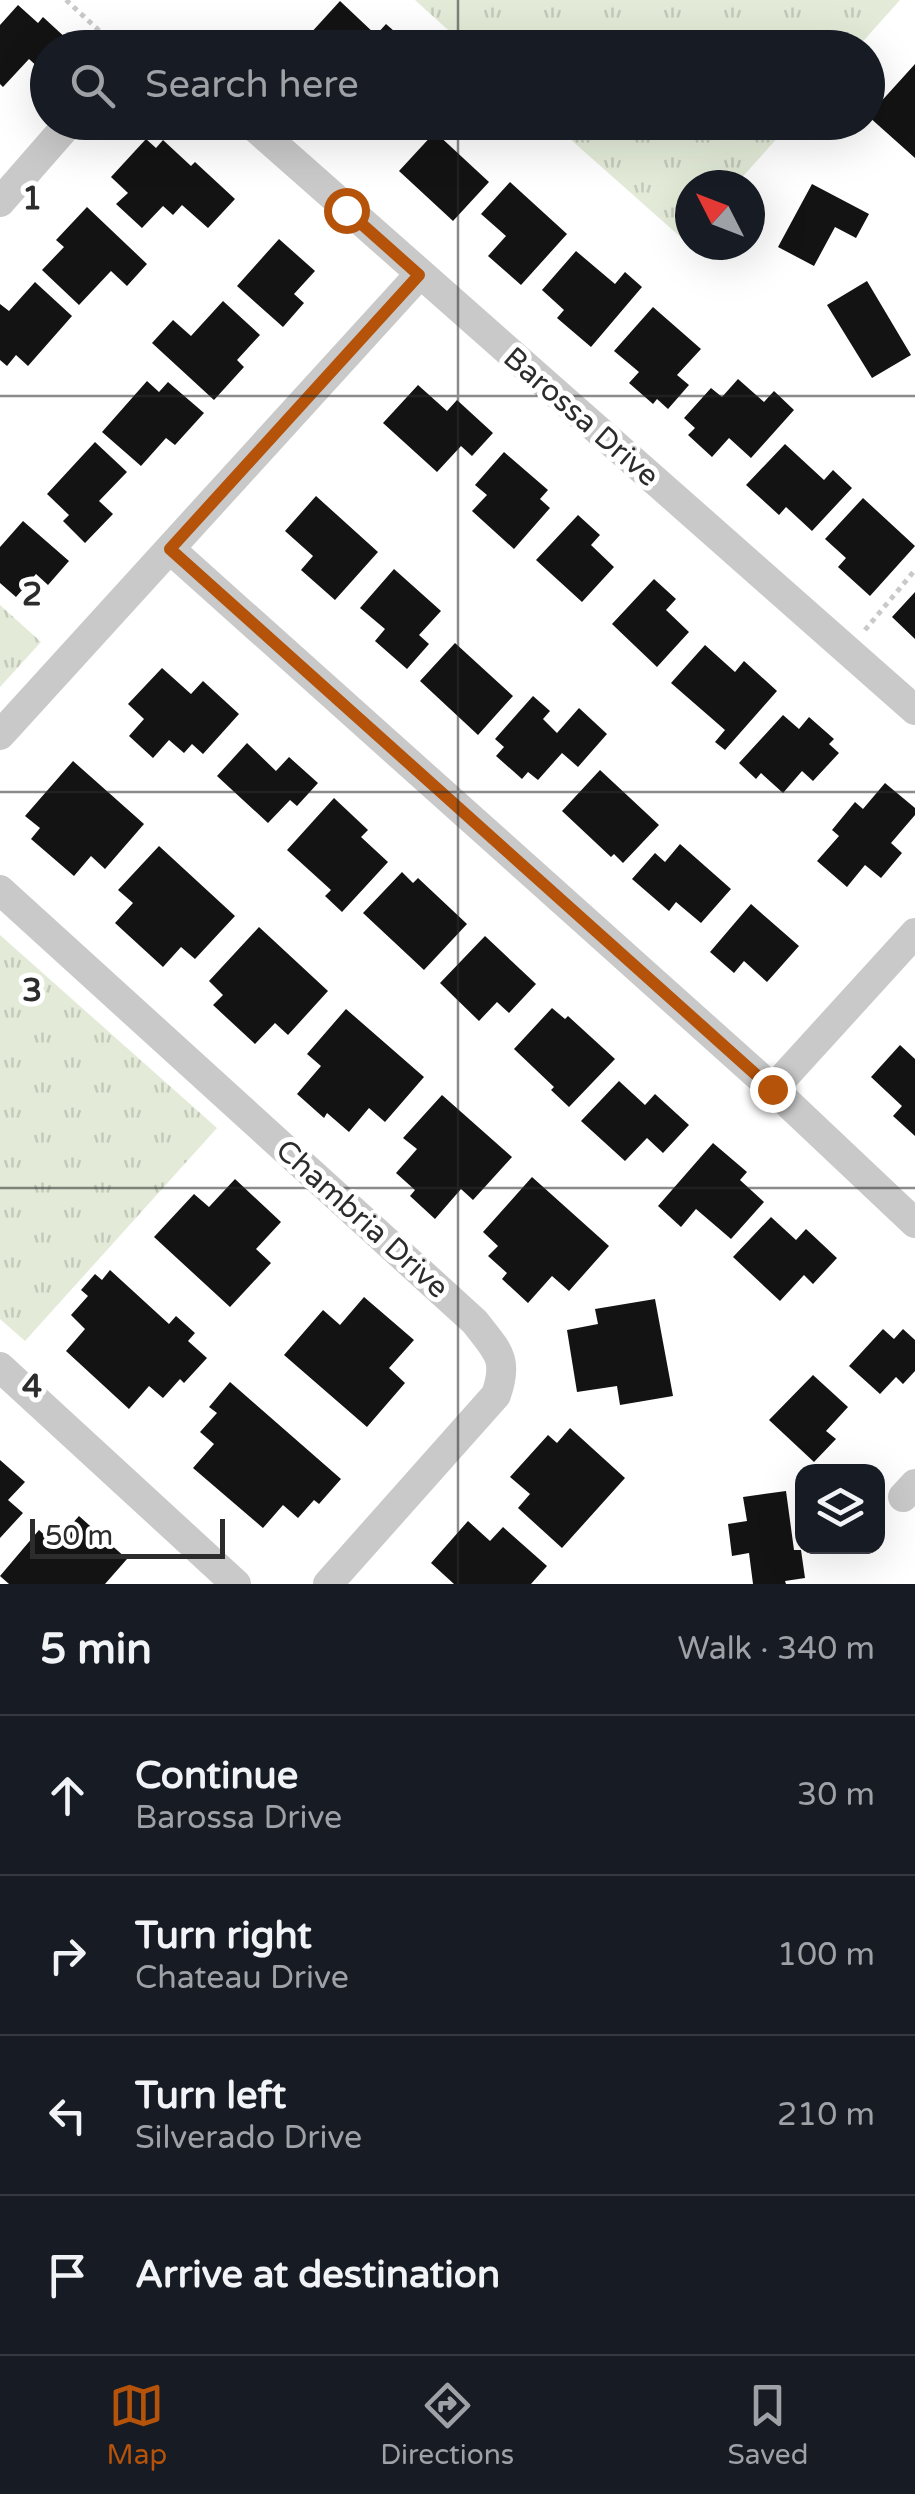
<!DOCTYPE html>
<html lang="en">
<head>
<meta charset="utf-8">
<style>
  body { margin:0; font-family:"Varela Round",sans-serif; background:#242831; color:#f1f3f6 }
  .controls { position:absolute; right:30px; bottom:30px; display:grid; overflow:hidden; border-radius:20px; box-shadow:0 10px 40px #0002 }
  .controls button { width:90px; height:90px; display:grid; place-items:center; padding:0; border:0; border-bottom:2px solid #363941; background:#171b24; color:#f1f3f6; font:50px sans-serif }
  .compass { position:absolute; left:675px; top:170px; width:90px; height:90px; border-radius:50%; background:#171b24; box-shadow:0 10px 40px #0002; rotate:312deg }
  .scale { position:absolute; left:30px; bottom:25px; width:195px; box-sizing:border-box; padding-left:10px; border:5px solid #2c2c2c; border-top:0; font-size:28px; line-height:35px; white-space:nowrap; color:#2c2c2c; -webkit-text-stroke:8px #fff; paint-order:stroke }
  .stop { position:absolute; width:30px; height:30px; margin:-22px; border:8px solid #b45309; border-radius:50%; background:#fff }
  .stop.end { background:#b45309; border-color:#fff; box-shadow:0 2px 10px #0008 }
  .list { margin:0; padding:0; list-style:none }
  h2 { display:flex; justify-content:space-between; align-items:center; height:130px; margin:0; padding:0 40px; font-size:42px }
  h2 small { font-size:32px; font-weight:400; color:#9ea1a6 }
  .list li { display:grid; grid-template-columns:65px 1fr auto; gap:30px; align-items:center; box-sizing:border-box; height:160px; padding:0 40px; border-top:2px solid #363941 }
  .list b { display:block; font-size:38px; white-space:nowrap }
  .list p { margin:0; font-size:32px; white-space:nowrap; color:#9ea1a6 }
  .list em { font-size:32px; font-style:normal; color:#9ea1a6 }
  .icon { flex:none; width:55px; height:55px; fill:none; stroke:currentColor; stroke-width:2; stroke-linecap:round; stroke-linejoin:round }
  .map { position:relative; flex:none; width:915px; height:1584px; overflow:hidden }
  .search { position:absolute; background:#171b24; box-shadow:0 10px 40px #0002; left:30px; right:30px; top:30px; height:110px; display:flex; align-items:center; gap:25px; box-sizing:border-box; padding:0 35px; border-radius:55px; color:#9ea1a6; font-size:38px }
  .sheet { height:770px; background:#171b24 }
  nav { display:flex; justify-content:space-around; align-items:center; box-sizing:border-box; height:140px; border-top:2px solid #363941; background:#171b24; font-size:28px; color:#9ea1a6 }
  nav a { display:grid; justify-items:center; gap:5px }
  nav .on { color:#b45309 }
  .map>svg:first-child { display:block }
  .park { fill:url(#park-tufts) }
  .building { fill:#131313 }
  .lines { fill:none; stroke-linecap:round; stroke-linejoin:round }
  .path { stroke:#c9c9c9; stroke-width:5; stroke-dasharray:5 5; stroke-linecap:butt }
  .street { stroke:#c9c9c9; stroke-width:30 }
  .route { stroke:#b45309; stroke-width:12 }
  .grid { fill:none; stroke:#2c2c2c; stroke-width:2.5; stroke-opacity:0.55 }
  .labels { text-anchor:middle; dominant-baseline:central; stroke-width:10; stroke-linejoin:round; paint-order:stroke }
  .street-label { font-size:30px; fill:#2c2c2c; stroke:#fff }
  .grid-label { font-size:32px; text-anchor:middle; font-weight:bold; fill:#2c2c2c; stroke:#fff; stroke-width:10; stroke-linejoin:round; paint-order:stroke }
</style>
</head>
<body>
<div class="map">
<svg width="915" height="1584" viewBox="0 0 915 1584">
  <defs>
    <pattern id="park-tufts" width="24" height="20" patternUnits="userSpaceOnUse" patternTransform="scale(2.5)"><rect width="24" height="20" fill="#e3ebd8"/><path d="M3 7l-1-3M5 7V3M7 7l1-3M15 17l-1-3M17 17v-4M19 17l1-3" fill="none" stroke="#c3caba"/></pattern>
  </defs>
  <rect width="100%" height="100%" fill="#fff"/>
  <path class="park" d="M415,0H900L858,47L468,48Z
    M552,123H791L735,185H690V236L685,241Z
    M0,605L41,642L0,687Z
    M0,935L217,1128L25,1341L0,1319Z"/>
  <path class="building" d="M340,1L376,35L386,24L402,38L394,48H301L299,46Z
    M18,5L38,23L43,17L68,40L60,48H48V61L40,69L29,59L3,87L0,84V25Z
    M915,64V158L868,116Z
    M435,132L489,182L453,221L399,171Z
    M146,139L156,148L163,140L191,166L195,162L235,199L208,228L182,205L173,215L163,206L142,228L116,204L128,193L111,177Z
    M510,182L567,234L521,285L488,256L506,236L481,214Z
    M812,184L869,214L856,238L835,227L814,266L778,247Z
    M87,207L147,264L127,286L111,271L79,305L42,270L64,247L56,240Z
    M279,239L315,271L294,294L304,303L283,327L237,286Z
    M576,251L615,284L625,272L642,287L591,347L557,318L564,310L542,290Z
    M867,281L911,355L872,378L827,305Z
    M35,282L72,316L28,366L16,355L7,366L0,360V304L9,311Z
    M223,301L260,335L237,360L244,367L214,400L152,343L173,320L191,336Z
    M653,307L701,349L677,375L689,385L668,409L657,399L653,404L629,383L639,372L614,351Z
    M738,379L764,402L774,391L794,410L751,458L729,438L712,457L688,435L695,428L684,418L711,388L722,397Z
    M147,381L159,392L168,382L204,413L175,445L166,438L141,466L102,432Z
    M418,385L447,411L457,400L493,433L472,456L461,446L437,472L383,423Z
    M95,442L127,472L99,501L113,514L85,543L63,521L69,515L47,494Z
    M785,444L824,480L833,470L852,488L812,531L786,507L779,515L746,485Z
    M504,452L548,490L540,499L550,508L514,549L472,511L487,495L475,485Z
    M316,496L378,552L335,600L301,570L313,556L285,531Z
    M863,498L915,546L870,596L838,567L846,558L825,539Z
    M578,515L600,535L591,545L614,567L582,602L536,560Z
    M23,521L69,561L48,585L36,574L16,597L0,583V547Z
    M394,569L441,611L419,635L429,644L407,669L375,641L385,629L360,608Z
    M654,579L676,599L666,610L689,632L657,667L612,624Z
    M915,592V639L892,617Z
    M455,643L513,696L478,735L420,681Z
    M705,645L735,672L744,661L777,691L725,750L715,742L725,730L671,683Z
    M162,668L191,694L203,681L239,714L203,754L192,744L184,753L169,740L153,758L129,736L144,719L128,704Z
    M533,696L550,711L543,719L557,733L579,708L607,734L578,767L562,753L538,780L528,772L522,779L496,756L504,747L495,739Z
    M783,715L799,729L809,717L834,739L829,744L839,753L813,781L802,771L783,793L761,773L756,779L739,763Z
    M247,743L276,771L289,757L318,783L297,806L290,800L268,823L217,776Z
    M73,761L144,824L105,869L91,856L74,876L31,839L40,828L25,816Z
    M600,770L659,825L623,863L614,854L611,857L562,811Z
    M885,783L915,808V815L891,843L902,853L881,878L865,865L847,887L817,861L839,836L832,830L855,802L863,809Z
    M334,798L368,830L361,837L388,862L342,912L325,896L331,890L287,850Z
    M680,844L731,889L701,923L676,902L669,911L632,879L655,853L665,862Z
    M159,846L235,916L195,959L181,947L163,967L115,923L133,903L118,890Z
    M402,872L413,883L418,878L467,924L424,970L363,913Z
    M751,904L799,946L767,982L744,961L734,973L710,952Z
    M259,927L328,991L288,1035L275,1023L255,1044L213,1005L223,995L209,981Z
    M485,936L536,984L509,1013L497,1002L479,1021L440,983Z
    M552,1008L565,1019L568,1016L615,1059L569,1107L551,1090L554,1087L514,1049Z
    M346,1009L424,1077L385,1122L369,1108L349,1132L327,1113L324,1118L297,1094L321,1066L307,1054Z
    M900,1045L915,1059V1136L893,1116L902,1106L871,1077Z
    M619,1081L645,1105L655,1094L689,1125L663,1153L647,1138L625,1161L581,1121Z
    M442,1095L512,1157L473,1200L461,1189L435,1219L410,1196L415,1190L396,1173L417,1149L403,1138Z
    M713,1143L747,1172L740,1180L764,1202L731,1239L696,1209L681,1227L658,1206Z
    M532,1177L609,1246L569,1291L552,1276L528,1303L502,1279L507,1273L488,1256L498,1246L483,1232Z
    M235,1179L281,1222L256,1249L271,1263L230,1307L154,1237L194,1194L209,1207Z
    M771,1217L796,1240L806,1229L837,1258L813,1284L804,1275L780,1301L733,1257Z
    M110,1270L169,1324L176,1316L195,1333L188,1341L207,1358L184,1383L180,1379L163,1398L149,1386L129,1409L66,1351L85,1329L71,1315L88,1296L81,1290L95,1274L102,1280Z
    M364,1297L414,1340L389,1368L405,1383L367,1427L284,1355L323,1310L340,1325Z
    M655,1299L673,1396L620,1405L617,1386L577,1392L567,1330L598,1324L595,1309Z
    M883,1329L894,1339L903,1329L915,1340V1371L903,1384L896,1377L880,1394L849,1366Z
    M813,1375L848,1407L826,1431L836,1439L814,1462L769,1420Z
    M230,1382L341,1479L319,1504L314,1500L298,1518L283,1505L263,1528L193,1468L214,1444L200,1432L217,1413L209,1407Z
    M570,1428L625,1478L562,1548L518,1508L530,1494L510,1477L548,1435L557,1443Z
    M0,1460L25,1482L8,1500L23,1513L0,1538Z
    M786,1491L794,1550H801L805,1578L785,1581L786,1584H753L749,1553L732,1556L728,1524L747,1521L743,1497Z
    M79,1516L127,1559L105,1584H9L0,1576L39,1530L54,1544Z
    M468,1521L490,1541L503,1527L547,1566L531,1584H454L431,1563Z"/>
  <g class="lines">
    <path class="path" d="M66,0L118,48
      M865,630L915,570"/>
    <path class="street" d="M249,122L915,710
      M0,202L70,122
      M170,549L773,1089L915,1223
      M0,735L419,275
      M0,890L475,1322C497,1351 509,1358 496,1395L328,1584
      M773,1089L915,933
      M0,1367L236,1584
      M903,1497L915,1484"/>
  </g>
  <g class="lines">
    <path class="route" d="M346,210L419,275L170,549L772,1089"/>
  </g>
  <path class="grid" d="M458,0V48M458,122V1584M0,396H915M0,792H915M0,1188H915"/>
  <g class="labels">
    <g class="street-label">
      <text transform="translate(581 417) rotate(41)">Barossa Drive</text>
      <text transform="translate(362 1219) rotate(42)">Chambria Drive</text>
    </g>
  </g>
  <g class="grid-label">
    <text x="32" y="209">1</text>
    <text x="32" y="605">2</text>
    <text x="32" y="1001">3</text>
    <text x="32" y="1397">4</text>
  </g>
</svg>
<div class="controls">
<button><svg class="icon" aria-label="layers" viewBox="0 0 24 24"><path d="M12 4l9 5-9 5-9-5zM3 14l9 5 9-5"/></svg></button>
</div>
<svg class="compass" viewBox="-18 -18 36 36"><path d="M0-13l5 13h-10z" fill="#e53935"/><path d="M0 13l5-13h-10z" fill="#9ea1a6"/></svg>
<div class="scale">50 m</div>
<div class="stop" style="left:346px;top:210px"></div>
<div class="stop end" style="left:772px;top:1089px"></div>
<div class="search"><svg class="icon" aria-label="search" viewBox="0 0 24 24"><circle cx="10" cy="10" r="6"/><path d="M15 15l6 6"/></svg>Search here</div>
</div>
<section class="sheet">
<h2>5 min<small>Walk · 340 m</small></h2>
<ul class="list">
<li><svg class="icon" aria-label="ahead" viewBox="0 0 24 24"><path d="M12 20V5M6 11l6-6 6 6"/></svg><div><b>Continue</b><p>Barossa Drive</p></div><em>30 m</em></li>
<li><svg class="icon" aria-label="right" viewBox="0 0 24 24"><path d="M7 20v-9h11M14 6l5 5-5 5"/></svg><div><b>Turn right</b><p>Chateau Drive</p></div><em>100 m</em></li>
<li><svg class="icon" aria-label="left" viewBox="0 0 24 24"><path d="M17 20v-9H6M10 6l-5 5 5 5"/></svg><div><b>Turn left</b><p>Silverado Drive</p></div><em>210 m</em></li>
<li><svg class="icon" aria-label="arrive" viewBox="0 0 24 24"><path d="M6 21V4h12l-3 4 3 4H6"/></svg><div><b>Arrive at destination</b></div></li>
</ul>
</section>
<nav>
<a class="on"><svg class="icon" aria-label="map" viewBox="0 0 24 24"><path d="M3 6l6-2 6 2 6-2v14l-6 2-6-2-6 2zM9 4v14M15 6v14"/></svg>Map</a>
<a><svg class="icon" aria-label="directions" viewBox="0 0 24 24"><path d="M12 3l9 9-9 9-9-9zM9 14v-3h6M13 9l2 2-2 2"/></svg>Directions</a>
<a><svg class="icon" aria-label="saved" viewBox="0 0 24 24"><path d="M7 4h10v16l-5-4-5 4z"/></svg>Saved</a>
</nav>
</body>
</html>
